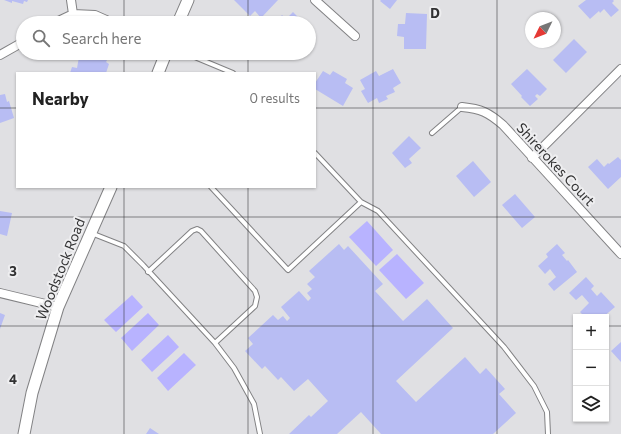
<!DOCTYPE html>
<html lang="en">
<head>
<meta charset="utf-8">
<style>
  body { margin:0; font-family:Commissioner,sans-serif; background:#f2f2f2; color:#222 }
  .controls { position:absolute; right:12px; bottom:12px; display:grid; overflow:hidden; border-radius:0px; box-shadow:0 1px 3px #0004 }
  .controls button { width:36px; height:36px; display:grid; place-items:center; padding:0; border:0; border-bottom:1px solid #e0e0e0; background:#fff; color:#222; font:20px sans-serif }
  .compass { position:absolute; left:525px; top:12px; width:36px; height:36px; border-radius:50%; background:#fff; box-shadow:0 1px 3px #0004; rotate:227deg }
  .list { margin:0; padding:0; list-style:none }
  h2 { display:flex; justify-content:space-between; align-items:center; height:52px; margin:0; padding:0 16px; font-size:17px }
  h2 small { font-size:13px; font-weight:400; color:#767676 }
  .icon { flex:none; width:22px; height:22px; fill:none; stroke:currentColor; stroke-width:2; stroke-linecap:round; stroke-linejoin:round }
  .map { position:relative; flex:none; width:621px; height:434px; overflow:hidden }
  .search { position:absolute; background:#fff; box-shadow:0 1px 3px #0004; left:16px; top:16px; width:300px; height:44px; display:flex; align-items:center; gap:10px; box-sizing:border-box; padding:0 14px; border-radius:22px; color:#767676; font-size:15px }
  .panel { position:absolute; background:#fff; box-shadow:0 1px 3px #0004; left:16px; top:72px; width:300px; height:116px; border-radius:0px }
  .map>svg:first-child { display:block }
  .green { fill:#b8b3ff }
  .building { fill:#b8bdf3 }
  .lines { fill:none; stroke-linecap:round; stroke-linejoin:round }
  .service-casing { stroke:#828284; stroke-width:6 }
  .minor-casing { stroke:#828284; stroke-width:10 }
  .tertiary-casing { stroke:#828284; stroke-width:13 }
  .service { stroke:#fff; stroke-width:4 }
  .minor { stroke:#fff; stroke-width:8 }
  .tertiary { stroke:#fff; stroke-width:11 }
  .grid { fill:none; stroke:#323233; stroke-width:1; stroke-opacity:0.55 }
  .labels { text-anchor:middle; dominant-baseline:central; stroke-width:4; stroke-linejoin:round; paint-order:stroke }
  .street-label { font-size:14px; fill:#323233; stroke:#eeeef0 }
  .grid-label { font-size:13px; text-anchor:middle; font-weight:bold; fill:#323233; stroke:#eeeef0; stroke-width:4; stroke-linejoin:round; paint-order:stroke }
</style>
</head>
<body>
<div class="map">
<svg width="621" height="434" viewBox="0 0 621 434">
  <rect width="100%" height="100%" fill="#e0e0e3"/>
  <path class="green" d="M367,221L393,250L376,266L349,237Z
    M397,254L424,283L406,299L379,270Z
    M132,295L143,307L116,332L104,320Z
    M148,313L159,325L132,351L121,338Z
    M168,335L179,347L152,372L141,360Z
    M184,353L196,365L168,391L157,378Z"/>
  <path class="building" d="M4,0H28L27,2L24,1L23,4L12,1V3Z
    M234,0H278L261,18L255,11L250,16Z
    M381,0H397L390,9L380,1Z
    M586,0H613L614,1L612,3L619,10L611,17L604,9L600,13L599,11L590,19L578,6Z
    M293,12L304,23H275L282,15L286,19Z
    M406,13L427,14L426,49H404V37L397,36L398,24H405Z
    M574,39L587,52L566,73L553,60Z
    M79,57L90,60L91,58L95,57L107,60L106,62L109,64L106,73H70L72,67L77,68Z
    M393,69L401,83L393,88L395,92L386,96L388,99L379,103L377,98L368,103L361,91L365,89L360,80L376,71L379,76Z
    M527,69L547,89L540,96L537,94L535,96L538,99L530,106L521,97L522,96L511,84Z
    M323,71L330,75L333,71L347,79L345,83L353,88L343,106L315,89V83Z
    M5,94L7,102L9,101L14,118L0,123V95Z
    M409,136L421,148L409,159L412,163L405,168L392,153Z
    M618,157L621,160V177L608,189L588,167L597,159L604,167L608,163L609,164Z
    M473,161L491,182L474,197L456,176Z
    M515,194L535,217L522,228L502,205Z
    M0,211L12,213L7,236L0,234Z
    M339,244L344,250L348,246L383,284L375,291L403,321L427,299L453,328L396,381L416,402L465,357L480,374L486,368L505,389L499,394L516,413L493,434H381L361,412L337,434H289L309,415L311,417L328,401L308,379L294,391L281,377L278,380L265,366L262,369L245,351L253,344L248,338L273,315L278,320L283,316L287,321L290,318L281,307L299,291L308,301L311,298L307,293L312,289L307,284L315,277L309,271Z
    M557,244L565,253L562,255L567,261L568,260L577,272L554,291L548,284L556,277L550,269L545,274L538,266L548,257L546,254Z
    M586,277L594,286L591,289L597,296L601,292L615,307L603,317H598L595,314L592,317H585L580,312L589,303L582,295L576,300L569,293Z
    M0,313L5,315L0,329Z
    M621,342V362L611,351Z
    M150,428L159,434H146Z"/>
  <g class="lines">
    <defs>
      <path id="service" d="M185,53L233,73
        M432,133L462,107
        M211,187L288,270L361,202L315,153
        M361,202L378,211L504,347L534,386L547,412L548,434
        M91,233L124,246L143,265L215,343L234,368L254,404L260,434
        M148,272L192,231L197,229L201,231L255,291L257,297L255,306L215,343"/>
      <path id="minor" d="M71,0L73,14
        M315,0L355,36
        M54,23L73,14L95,15L113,23
        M0,55L23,42
        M462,107C481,109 488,112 503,125L621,254
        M532,158L621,69
        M0,293L58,307"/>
      <path id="tertiary" d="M178,23L188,0
        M158,73L166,53
        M24,434L32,393L58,307L111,187"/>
    </defs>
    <use href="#service" class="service-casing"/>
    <use href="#minor" class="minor-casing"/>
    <use href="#tertiary" class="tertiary-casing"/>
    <use href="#service" class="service"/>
    <use href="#minor" class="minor"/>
    <use href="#tertiary" class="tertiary"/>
  </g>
  <path class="grid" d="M124,0V23M248,0V23M373,0V434M497,0V434M124,53V73M248,53V73M0,108H17M315,108H621M124,187V434M248,187V434M0,217H621M0,326H576M606,326H621"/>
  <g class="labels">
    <g class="street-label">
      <text transform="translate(556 164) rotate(47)">Shirerokes Court</text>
      <text transform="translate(60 269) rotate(-68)">Woodstock Road</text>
    </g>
  </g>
  <g class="grid-label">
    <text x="435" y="18">D</text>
    <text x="13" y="276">3</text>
    <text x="13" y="384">4</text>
  </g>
</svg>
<div class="controls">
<button>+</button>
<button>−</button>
<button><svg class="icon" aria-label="layers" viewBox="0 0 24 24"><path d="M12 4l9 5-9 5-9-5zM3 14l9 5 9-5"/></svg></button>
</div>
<svg class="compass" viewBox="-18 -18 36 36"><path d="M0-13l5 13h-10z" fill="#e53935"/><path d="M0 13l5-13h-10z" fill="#767676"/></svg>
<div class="search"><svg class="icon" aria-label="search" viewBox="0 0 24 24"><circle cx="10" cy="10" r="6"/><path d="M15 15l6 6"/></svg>Search here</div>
<section class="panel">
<h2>Nearby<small>0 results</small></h2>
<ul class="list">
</ul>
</section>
</div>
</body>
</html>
